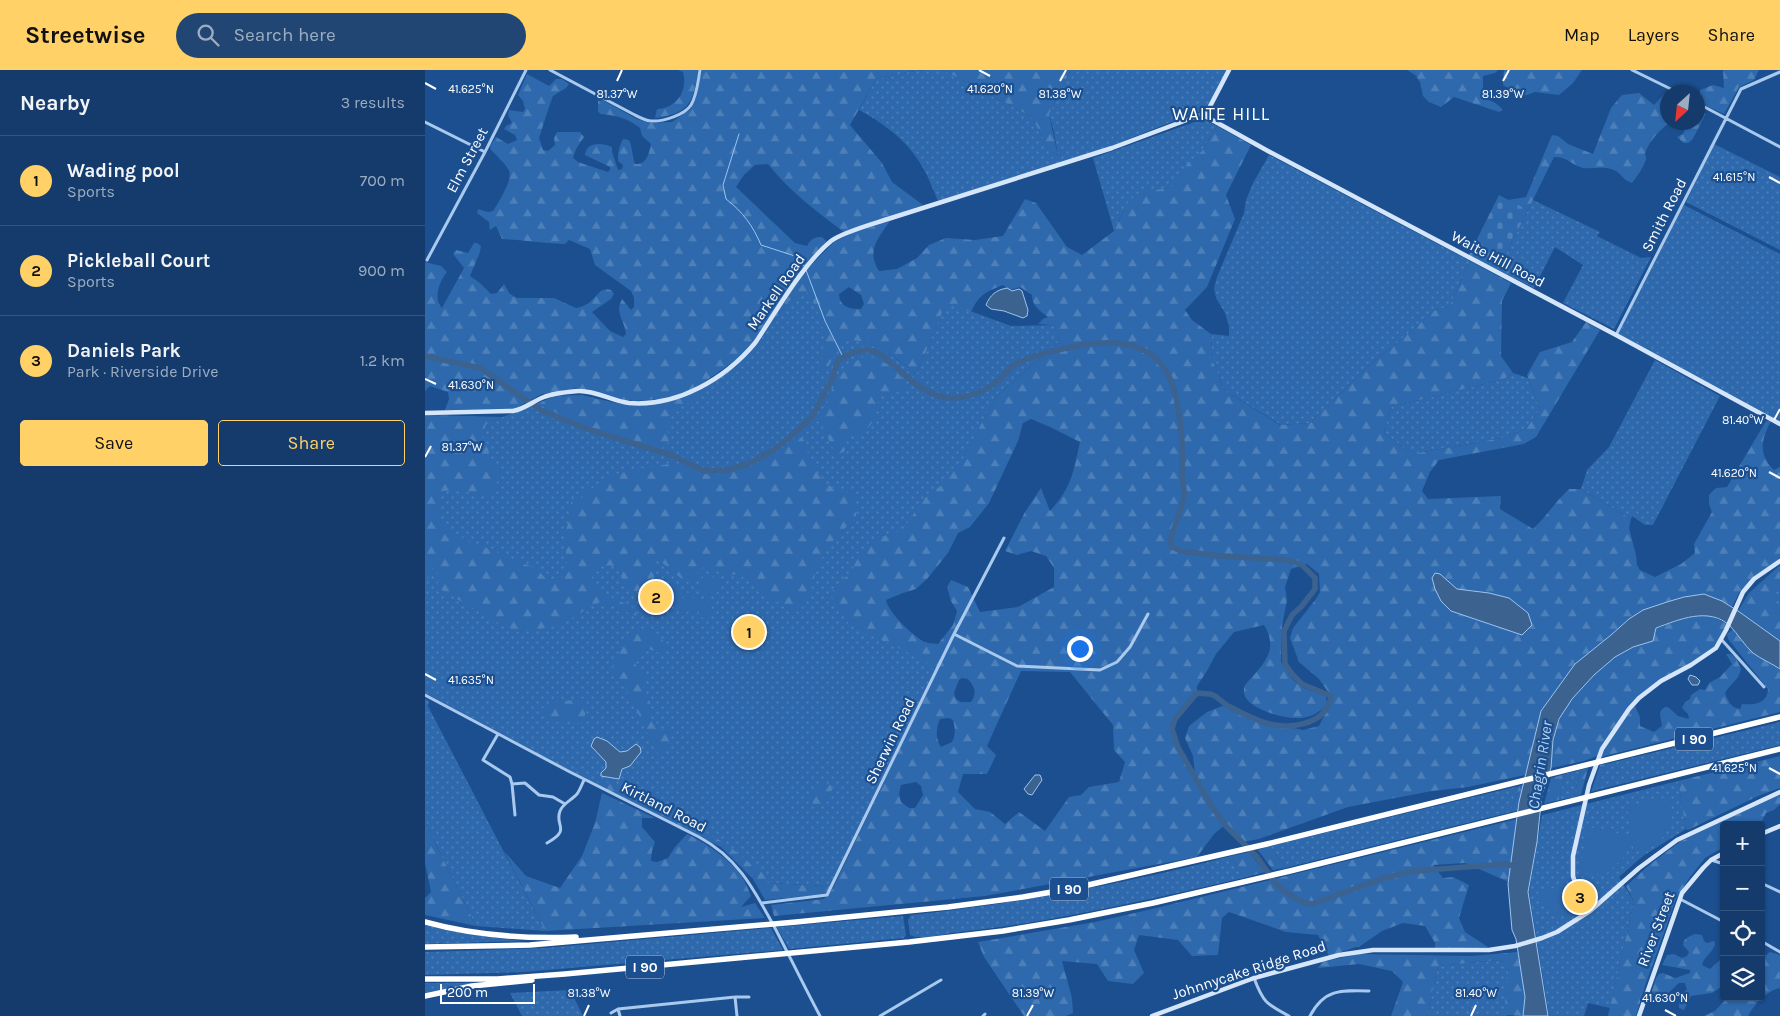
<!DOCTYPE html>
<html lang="en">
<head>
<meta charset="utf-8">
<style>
  body { margin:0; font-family:Karla,sans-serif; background:#214673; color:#f1f3f6 }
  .controls { position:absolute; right:15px; bottom:15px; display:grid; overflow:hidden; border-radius:5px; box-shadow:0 1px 4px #0004 }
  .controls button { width:45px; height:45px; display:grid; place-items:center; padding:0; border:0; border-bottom:1px solid #33557e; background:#143b6b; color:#f1f3f6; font:25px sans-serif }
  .compass { position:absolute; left:1235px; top:15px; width:45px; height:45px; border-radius:50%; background:#143b6b; box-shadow:0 1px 4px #0004; rotate:207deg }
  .scale { position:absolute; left:15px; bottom:12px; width:95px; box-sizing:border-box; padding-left:5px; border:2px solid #fff; border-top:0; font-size:14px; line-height:18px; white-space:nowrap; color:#fff; -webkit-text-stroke:4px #1b4f8f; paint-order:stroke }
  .you { position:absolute; left:654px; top:578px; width:18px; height:18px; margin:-12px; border:4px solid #fff; border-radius:50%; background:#1a73e8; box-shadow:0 0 0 8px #1a73e833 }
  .badge { display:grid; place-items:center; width:32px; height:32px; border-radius:50%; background:#ffd166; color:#111; font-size:16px; font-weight:700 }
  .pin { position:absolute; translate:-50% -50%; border:2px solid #fff; box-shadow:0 1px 5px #0006 }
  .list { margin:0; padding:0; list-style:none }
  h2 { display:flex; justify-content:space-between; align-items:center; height:65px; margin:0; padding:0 20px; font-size:21px }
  h2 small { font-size:16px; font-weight:400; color:#9dadc1 }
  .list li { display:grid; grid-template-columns:32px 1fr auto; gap:15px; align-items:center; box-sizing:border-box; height:90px; padding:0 20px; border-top:1px solid #33557e }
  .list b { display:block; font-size:19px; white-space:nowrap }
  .list p { margin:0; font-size:16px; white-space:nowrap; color:#9dadc1 }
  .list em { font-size:16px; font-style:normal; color:#9dadc1 }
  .actions { display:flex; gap:10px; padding:15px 20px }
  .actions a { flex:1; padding:11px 0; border:1px solid #ffd166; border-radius:5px; text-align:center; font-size:18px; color:#ffd166 }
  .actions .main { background:#ffd166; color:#111 }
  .icon { flex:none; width:28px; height:28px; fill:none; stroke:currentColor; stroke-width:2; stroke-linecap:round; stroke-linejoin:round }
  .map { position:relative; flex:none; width:1355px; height:946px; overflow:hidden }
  header { display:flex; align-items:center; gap:30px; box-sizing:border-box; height:70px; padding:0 25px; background:#ffd166; color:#111 }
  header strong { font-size:24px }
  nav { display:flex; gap:28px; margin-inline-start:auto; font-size:18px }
  .search { width:350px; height:45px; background:#214673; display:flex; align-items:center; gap:12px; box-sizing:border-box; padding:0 18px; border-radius:28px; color:#9dadc1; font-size:19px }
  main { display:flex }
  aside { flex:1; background:#143b6b }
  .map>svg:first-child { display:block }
  .green { fill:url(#green-dots) }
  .forest { fill:url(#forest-firs); fill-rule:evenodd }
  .cemetery { fill:url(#cemetery-stones) }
  .pitch { fill:#2e69ad }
  .water { fill:#3c6290; stroke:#9cc4f0 }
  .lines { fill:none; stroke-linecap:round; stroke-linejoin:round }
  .stream { stroke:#9cc4f0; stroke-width:1 }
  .river { stroke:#3c6290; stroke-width:5.5 }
  .street { stroke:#a9c9ee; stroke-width:3 }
  .secondary { stroke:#d6e6fa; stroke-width:4.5 }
  .highway { stroke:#fff; stroke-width:5.5 }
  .ticks { fill:none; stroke:#fff; stroke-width:2 }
  .labels { text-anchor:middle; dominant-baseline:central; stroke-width:4.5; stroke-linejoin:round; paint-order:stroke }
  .shield { fill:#1b4f8f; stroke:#bbcadd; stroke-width:1 }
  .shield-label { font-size:14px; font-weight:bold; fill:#fff }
  .street-label { font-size:15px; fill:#fff; stroke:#1b4f8f }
  .water-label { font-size:16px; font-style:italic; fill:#b5d3f5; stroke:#1b4f8f }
  .quarter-label { font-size:18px; letter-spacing:1px; fill:#fff; stroke:#1b4f8f }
  .ticks-label { font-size:12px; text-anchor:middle; fill:#fff; stroke:#1b4f8f; stroke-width:4.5; stroke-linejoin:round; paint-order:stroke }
</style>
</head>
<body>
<header>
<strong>Streetwise</strong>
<div class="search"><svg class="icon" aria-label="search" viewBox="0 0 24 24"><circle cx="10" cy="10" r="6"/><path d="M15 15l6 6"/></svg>Search here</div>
<nav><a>Map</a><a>Layers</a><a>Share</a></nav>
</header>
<main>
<aside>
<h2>Nearby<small>3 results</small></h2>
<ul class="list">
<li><span class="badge">1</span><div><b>Wading pool</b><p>Sports</p></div><em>700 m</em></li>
<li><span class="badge">2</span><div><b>Pickleball Court</b><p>Sports</p></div><em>900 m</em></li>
<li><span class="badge">3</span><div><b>Daniels Park</b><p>Park · Riverside Drive</p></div><em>1.2 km</em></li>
</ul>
<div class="actions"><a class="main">Save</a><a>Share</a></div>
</aside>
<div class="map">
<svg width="1355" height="946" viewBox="0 0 1355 946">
  <defs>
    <pattern id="green-dots" width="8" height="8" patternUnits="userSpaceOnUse" patternTransform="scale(1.25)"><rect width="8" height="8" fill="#2e69ad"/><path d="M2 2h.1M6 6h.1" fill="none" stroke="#4d80b9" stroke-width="1.8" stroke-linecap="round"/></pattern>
    <pattern id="forest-firs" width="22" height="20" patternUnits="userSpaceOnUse" patternTransform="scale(1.25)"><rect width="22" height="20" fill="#2e69ad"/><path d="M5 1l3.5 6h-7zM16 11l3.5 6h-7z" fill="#4d80b9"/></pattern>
    <pattern id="cemetery-stones" width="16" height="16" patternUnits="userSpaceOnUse" patternTransform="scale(1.25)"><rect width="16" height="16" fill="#2e69ad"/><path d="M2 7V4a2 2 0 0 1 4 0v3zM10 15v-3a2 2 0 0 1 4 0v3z" fill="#4d80b9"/></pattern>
  </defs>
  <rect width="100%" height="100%" fill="#1b4f8f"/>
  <path class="green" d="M500,0H518L607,47L629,89L633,85L628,58L624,44L646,0H802L780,42H772L673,81L513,131C508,120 504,108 498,98C484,72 460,54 434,40L451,9L483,2Z
    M778,49L792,56L777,81L762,95L749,117C707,125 708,121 689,161L668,88Z
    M1289,74L1355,107V180L1261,132Z
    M844,85L1045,191L1024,237L1010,240L970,275L952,288L885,353L856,355L799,320L788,292L786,264L804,266V256L800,243L791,228L789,218L792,207L819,143L821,130L828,113Z
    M1108,130L1175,162L1172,166L1216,188L1226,187L1189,259L1138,233L1158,195L1130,177L1109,218L1073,200Z
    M1259,135L1355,184V352L1193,264Z
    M392,214L426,266L455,278L492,303L521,232L586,256L629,255L635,271L570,328L525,414L450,544L514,591L405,816L343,813L330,803L298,773L155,706L0,623V355L55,356L123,329L133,326L157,325L195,334L219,335L255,328L283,316L311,296L331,275L364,231Z
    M1230,290L1295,326L1228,455H1220L1207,446L1206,449L1156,419L1162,400L1184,377Z
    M1088,303L1103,308L1115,339L1101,358L1082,367L993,383L981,380L959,363L966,337L1079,309Z
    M1349,521H1355V543L1349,538Z
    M0,629L4,631L3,636L120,861L51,856L0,752Z
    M1355,652V675L1172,720L1181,694Z
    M1155,700L1149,727L1134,730L1140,704Z
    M1253,711L1261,759L1218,786L1194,807L1209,832L1185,938L1163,933L1159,946H1124L1104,822L1117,745Z
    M1094,716L1086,742L860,798L845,776Z
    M806,786L818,808C721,830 625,853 526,863C516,865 493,870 485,865L483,850L486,845C594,833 701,814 806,786Z
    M478,846L481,865L479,868L364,879L352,857Z
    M0,855L63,867L97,871L0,874Z
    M346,858L358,880L98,902L0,905V882L119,878Z
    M1074,890L1084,894L1082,946H1002L1013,896Z
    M0,913H45V914L0,923Z
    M145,920L158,946H97L85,923Z"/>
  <path class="forest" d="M253,0H273C269,32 264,44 230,48L232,39C252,38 263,21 258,2Z
    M277,0H500L483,2L451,9L425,55L457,93L467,112L498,135L419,162C392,142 364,121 343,94L330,95L319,105L311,117L370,173L382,176C386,169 388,167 397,167L402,172L376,200L328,272L314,288L275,315L252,325L234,329L209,331L185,328L153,318L117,324L89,339L20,340L24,329L23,322L5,316L0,321V192L16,196L22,202C14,212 8,229 17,238L39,198L28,184L31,180L43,183L49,173H52L56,176L55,182L45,206L55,213L66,224L72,223L79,214L85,224L92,228H129L151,238C156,237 162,235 166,231C173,225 176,217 186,220L189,224L186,229L167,242L185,261L198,267L201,264C200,251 189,243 197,229L206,240L209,237V228L206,221L170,195L165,179L144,170L140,174C119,174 98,170 77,169L71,156L65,160L64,152L52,143L53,139L63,142L68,141C73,133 88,110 84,101C81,94 72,86 66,80L65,76L71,67L83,74L92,70L90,65L79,59L81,56L87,53L83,45L84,40L98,42L100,39L98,31L93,25L102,4L124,16L131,9H137L144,14L141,18L128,26L125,34L114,68L118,80L123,81L130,75L129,68L132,62H155L159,67L151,79L148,88L153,92L183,102L185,100V97L160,85C162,71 177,73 187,77V82L193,100L197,99L198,95L193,91C193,82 194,77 198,69L204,70C208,79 207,86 210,94C222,95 224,83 226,74L217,66L215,58C200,47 193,46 175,44L173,41V31L177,30L212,49L225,53L247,52L266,39Z
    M518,0H646L624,44L633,86L629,90L607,47Z
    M982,0H1073L1070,3L1058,6V29C1066,30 1072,33 1078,40L1074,42L1029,27L1016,37L1004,32L998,26L995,12L990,5Z
    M1079,0H1157L1148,13L1134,25L1110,22L1102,25H1096L1078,15Z
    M1298,0H1334L1329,10L1314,17L1299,44L1273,32V26L1275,27V20L1288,15L1299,18Z
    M1214,23L1229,35L1239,24H1242L1244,53C1235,60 1225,70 1221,81C1219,86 1221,83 1221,89C1219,97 1212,106 1207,113C1198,110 1198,106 1191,101C1179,94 1166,101 1155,97C1145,93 1140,86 1129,87L1103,140L1083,130L1101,127L1127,65L1133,66L1143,74L1168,84L1186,38L1197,25Z
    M1273,39L1281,44L1267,70L1263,73H1259L1252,67L1258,64L1260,59L1247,53L1272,52Z
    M792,56L826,75L801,125L810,149L782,217L760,240L767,250L786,264L788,292L799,320L855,355L885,353L952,288L970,275L1010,240L1024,237L1045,191L1086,213L1077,231L1076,286L1088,303L1079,309L966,337L959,363L981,380L993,383L1082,367L1101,358L1115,339L1102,305L1115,282L1147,272L1161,252L1175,260L1111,367L1099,374L1014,390L1005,402L997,421L1003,429L1076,426L1075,439L1108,459C1121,447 1131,431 1144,419H1156L1206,449L1204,458L1211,485L1212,495L1215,500L1230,507L1256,494L1270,483L1269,474L1287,442L1284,434V425L1291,418L1302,417L1341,351H1346C1336,370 1333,384 1349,400L1355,397V488L1315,521L1307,537L1297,531L1259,527L1218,540L1204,549L1186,565L1150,594L1116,641L1112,664L1100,705L1043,717L1007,721L923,737L834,769L818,772L800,755L789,764L772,787L560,826L349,846L346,835L399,829L408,818L457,716L510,601L499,590L424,555L415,538L406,526L409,518L418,510L426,501L438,479L453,468L478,460L496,433L503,424L516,416L521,411L530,395L535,394L570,328L635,271L629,255L613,254L618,249L623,247C614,240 607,236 607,225L595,217L585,220L578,215C560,222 554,225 546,242L521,233L492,303C474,291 438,261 417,273L400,302L395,301C395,291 398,282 399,273C400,255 391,235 381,221L364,231L331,275L379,202L409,172L430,162L465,151C453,168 441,181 454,201L472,199L492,188L504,175L521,168L550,170L578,166L600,129L611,133L642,177L657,185L689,161L704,130L718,122L749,117L762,94L777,81ZM424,217L436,225L439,234L436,239C424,239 415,237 414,224ZM606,349L625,357L655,372C648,403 647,417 625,441L616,418L600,442L580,481L592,485L606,481L621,486L629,498V517L593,537L555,542L543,517L526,510L522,517L526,531L532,541L528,555L513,574C509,573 502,574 498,571C487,565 463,542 461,530L478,523L491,519L502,509L523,483L533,463L545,457L564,433L593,371L598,353ZM882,494L894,504L895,522L891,529L868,558L865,568L874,592L894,609L906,626L904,636L894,656L878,660L836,651L800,635L782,642L764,656L760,668L768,686L770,705C761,691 740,663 751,648C758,639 766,632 772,623V616L782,601L791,584L809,562L839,555C852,577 843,589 828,606C825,610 819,614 819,619C816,637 854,647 868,648C883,649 891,645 902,635L901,626L879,618L868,610L856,592L857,556L862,530L860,517L866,499ZM596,601L645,602L688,655L689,680L700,692L694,712L664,717L656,725L644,727L620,761L594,742L580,754L565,742L550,739L533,722L538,704H562L571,685L562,676ZM537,608L543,609C550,617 552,623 546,632H536L531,629L529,623L534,610ZM524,648L528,650C530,658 531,664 527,672L516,677C510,668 511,659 515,649ZM491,712L496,716L498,725L490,738H484L476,732L474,724L476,715Z
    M441,286C453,288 467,295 475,306C477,310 478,312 481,315L480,320L456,326C453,331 453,333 452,338C449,356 440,363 423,367L419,382L411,385L396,353L398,338L402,335C407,313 420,295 441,286Z
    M283,316L267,331L248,340L245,345L242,361L246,367L241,375L237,378L195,367L142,348L115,334L116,332C149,318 165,330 196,334C230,338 252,330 283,316Z
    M0,345L77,347L61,354L57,366L63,377L65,391L72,397L75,403L70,418L60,426L35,420L17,421L14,425L17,433L14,446L15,451L22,458L38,468L112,499L124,512L130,513C150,500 139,485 139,466C139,463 141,459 143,455C145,447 146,440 146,432L157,429L159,422L174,415L184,407L205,400L251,393L286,406L342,390L365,372L371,368H377C381,373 381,378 383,383C394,408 399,420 428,422L431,433V447L410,468L391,497L388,514L380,536L370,540L350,531L314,504L301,505L281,497L277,498L266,513C250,508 244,493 228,489C229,508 234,511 216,524C202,518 197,510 191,496C181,495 174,495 167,504L168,513L181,521V525L209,538L211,541V546L186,535L174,532L140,552L127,557L93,562L74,553L13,518L12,502L6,497L0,520Z
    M1355,495V521L1349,522V538L1355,543V571L1313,541L1324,523Z
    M1275,545L1286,546L1302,554L1290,577L1266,593L1235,610L1213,627L1172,686L1159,691L1126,698C1127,682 1128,664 1135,649C1147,622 1182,587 1209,576C1215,574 1221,573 1227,571L1230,559L1254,550Z
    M210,559C224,560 238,564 242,579L239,584H237L224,579L208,591L219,607C214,617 223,624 225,633C227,637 225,640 225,644C225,655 236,660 244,661L247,665L245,670L236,683H232C221,662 213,639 200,619C197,613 186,608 187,600C189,588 202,568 210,559Z
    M1308,559L1327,582L1355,599V642L1176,687C1185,669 1196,651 1210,636L1215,647V656L1229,662L1237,656L1235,644L1236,640L1240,637H1243L1253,646L1264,649L1263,644L1257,638L1260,632L1265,629L1266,625L1275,619L1280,620L1284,613L1295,607L1307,594L1301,584H1305L1311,588L1316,599C1314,610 1305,614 1300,623C1303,631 1306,638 1315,639L1317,634C1329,635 1342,634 1343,619L1303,569L1302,564Z
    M150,630L156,634L161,641L158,652C142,656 129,653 114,644C118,632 138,631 150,630Z
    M1355,686V718L1333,726L1263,760L1261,759L1253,711Z
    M1181,694L1172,720L1166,722L1175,695Z
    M1163,698L1156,725L1149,727L1155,700Z
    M1140,704L1134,730L1119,734L1126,708Z
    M173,711L202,716L224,735L300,773L336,802L341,806V811L343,813L405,816L401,824L340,830L328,809L296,777L172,715Z
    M1106,712L1098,739L1086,742L1094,716Z
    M404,714L408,717L402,731L399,734H388L385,731C386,720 395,717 404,714Z
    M177,723L230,748H217V757L230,772L227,781L226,791L232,792L243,788L250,777L262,764C281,773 303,788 316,805C320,811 323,819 326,826L316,837L330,833L340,848L120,861L79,781L101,806L135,818L157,786L170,753Z
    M1355,724V734L1349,740L1341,743L1335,755H1321L1322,753C1314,753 1307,755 1299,755V777L1280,788L1265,807L1251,829L1220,916L1211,946H1183L1209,832L1201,816L1223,796L1256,771L1330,736L1339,730Z
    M1092,749L1084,812L1040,793L1008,795L1018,808L1028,807L1044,815L1034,848L1040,862L1063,877L1010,879V873L1000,856L978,853L957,861L934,877H931L904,886L893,865L861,862L804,842L797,848L793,885L767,886L753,870L714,865L709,880L719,903L708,914L683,911L672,894L637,891L647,928L648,943L641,946H599L559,887L553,872L670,852L727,839Z
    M0,752L51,856L0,845V828L6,822L0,793Z
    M845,776L860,798L848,800L833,780Z
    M824,782L840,802L818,808L806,786Z
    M1270,864L1277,865L1279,871L1282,873L1289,871L1290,874C1288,883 1279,886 1277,895L1285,899L1295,890L1299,889V915L1287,923L1266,926L1259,940L1254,938V926L1262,920L1260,913H1254C1244,922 1241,929 1226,924L1231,908L1234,904L1238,903L1250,908L1265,903V900L1237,895L1242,885L1249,884L1257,888L1262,886L1264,882L1258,875C1259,867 1264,867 1270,864Z
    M1093,882L1100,927L1098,946L1081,945L1080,926L1084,894L1074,890L1013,896L1002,946H966L978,912L967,901L934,894L893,898L897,892L933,884L1046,886Z
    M1345,882L1355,885V919L1354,918C1341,922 1330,933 1323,946H1279L1290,941L1303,927H1336V889Z"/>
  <path class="cemetery" d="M1074,125L1103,140L1073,200L1044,185Z"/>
  <path class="pitch" d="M279,504L297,511L290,527L273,520Z
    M243,515L251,518L244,534L237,531Z
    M252,519L260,522L253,538L246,535Z
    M261,522L269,526L262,542L255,538Z
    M270,526L278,530L271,545L263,542Z
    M279,530L288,534L281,549L273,546Z
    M1246,726L1247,753L1234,773L1209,782L1206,767L1201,785L1182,803H1154L1163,757L1206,766L1202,736Z
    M1140,816L1149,842C1133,853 1116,837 1113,821Z"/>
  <path class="water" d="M582,218L587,221L594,219L597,221L603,240L602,246L598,248L579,241L566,239L561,235C565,225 571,220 582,218Z
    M1010,503L1015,504L1032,519L1064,523L1084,528L1103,543L1107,555L1097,565L1026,541L1016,531L1010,519L1007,508Z
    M1279,524L1297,531L1313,541L1355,571V599C1346,593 1336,589 1328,583C1319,575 1313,564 1305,556C1284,536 1253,550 1231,558L1228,571L1208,577L1190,587L1169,605L1147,629L1134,649L1128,670L1126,698L1117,724L1112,772L1103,822L1123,946H1098L1100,927L1091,869L1087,860L1083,814L1094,732L1116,641L1150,594L1186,565L1204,549L1218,540L1242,532L1259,527Z
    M1265,605L1271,607L1275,611L1273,615H1267L1263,609Z
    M172,667L182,671L195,682L202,681L211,674L215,677L216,682L205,696L197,699L194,709L176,706V703L181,698V692L166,676L169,669Z
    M610,705H615L617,710L607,725L603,724L599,719Z"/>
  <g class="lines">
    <path class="stream" d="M314,64L298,115L301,129C318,142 328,156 336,175L373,187L379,196
      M381,200L400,251L418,287"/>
    <path class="river" d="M0,286L55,298L117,341L168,361L246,385L279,401L303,400L323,394L347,381L364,368L387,347L407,309L413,290C422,285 435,278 445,280C453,281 461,289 467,294C485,309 504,329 529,328C546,327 561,321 574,310C579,305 584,298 591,294C605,286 622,283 637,279C688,267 739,267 751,328C757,354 758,378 757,404C757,411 760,419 759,426C756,441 750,456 745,470L747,477L756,481L797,486L863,490L877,495L890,508V519L876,537L867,545L859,561L860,594L868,605L877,614L906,626C901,657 860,661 835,651C825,647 814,642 803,636C798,633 793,627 788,625C784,623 776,624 772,623L750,649L747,659L753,677L785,734L800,755L832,787L851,814L861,822L877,832L887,834L956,809L988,801L1081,794L1093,797"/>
    <path class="street" d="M125,0L208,44C214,47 219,50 226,51C237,52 260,45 266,35C272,25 273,11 275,0
      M1207,0L1252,22
      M1272,33L1355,77
      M0,52L60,82
      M2,190L60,82L101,0
      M1191,265L1316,19L1355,2
      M529,564L592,596L675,600L692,592L705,577L723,544
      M1296,569L1339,617
      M0,625L145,702L274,767C315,789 330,822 351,860C366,889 380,918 395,946
      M73,664L58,690L85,707L87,714L90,745
      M87,714L100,713L114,725L128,727L140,734
      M122,773C147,759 129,756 135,741C138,733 147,730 152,724C155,720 157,714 159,710
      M1286,790L1299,794
      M1336,813L1355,822
      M1255,829L1299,852
      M337,833L402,825L529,564L579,468
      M1336,871L1355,882
      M829,908C838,932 841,934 864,946
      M310,927L312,946
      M186,943L193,939
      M195,946L193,939L310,927H324
      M455,946L516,910
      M558,946L560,944
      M885,946C899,919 916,920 944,921"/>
    <path class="secondary" d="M780,46L804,0
      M0,343L88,341C100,339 108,331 119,327C128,323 142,322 153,321C170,320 187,331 204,333C252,337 300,309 330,273C351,242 377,195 406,171C418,162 448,154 463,149L687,78L775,45L780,46L843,81L1191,265L1355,354
      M1336,764L1355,756
      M1165,841L1154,825L1151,816L1148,806V786L1164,715L1177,679L1204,639L1214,628L1236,611L1266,595L1291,578L1301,560L1318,522L1329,509L1355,491
      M727,946L829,908L914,885L948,880H1064L1090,876L1117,868L1132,862L1165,841L1214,798L1252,770L1355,722
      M1214,946L1257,823L1278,798L1286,790L1299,783"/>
    <path class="highway" d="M0,852C50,866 99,869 151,867
      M0,877L105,875L371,852L523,837L598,827L650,818L842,774L1355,647
      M0,909H73L140,904L484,872L578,861L644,850L728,833L865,801L1355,679
      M0,926L47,916L107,910"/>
  </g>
  <path class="ticks" d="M554,0L565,6M192,11L197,0M635,11L641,0M1078,11L1084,0M0,13L11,19M1344,107L1355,113M0,309L11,314M1349,350L1355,339M0,387L6,376M1344,402L1355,408M0,604L11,610M1344,698L1355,704M1240,940L1251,946M159,946L164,935M602,946L608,935M1046,946L1051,935"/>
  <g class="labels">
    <g class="shield">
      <rect x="1250" y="657.5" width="38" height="23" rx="4"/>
      <rect x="625" y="807.5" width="38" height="23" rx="4"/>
      <rect x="201" y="885.5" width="38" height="23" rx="4"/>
    </g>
    <g class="shield-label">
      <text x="1269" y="669">I 90</text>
      <text x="644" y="819">I 90</text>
      <text x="220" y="897">I 90</text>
    </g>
    <g class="street-label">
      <text transform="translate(42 90) rotate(-62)">Elm Street</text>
      <text transform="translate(1239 145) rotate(-63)">Smith Road</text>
      <text transform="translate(1073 189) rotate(28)">Waite Hill Road</text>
      <text transform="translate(351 222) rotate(-55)">Markell Road</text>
      <text transform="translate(465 671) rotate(-64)">Sherwin Road</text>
      <text transform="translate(239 737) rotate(27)">Kirtland Road</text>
      <text transform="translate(1231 859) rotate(-69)">River Street</text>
      <text transform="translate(824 900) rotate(-18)">Johnnycake Ridge Road</text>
    </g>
    <g class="water-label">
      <text transform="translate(1115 695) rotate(-81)">Chagrin River</text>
    </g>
    <g class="quarter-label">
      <text x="796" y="44">WAITE HILL</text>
    </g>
  </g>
  <g class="ticks-label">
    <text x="565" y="23">41.620°N</text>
    <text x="46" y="23">41.625°N</text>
    <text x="192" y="28">81.37°W</text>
    <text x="635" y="28">81.38°W</text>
    <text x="1078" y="28">81.39°W</text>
    <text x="1309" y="111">41.615°N</text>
    <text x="46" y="319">41.630°N</text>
    <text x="1318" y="354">81.40°W</text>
    <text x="37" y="381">81.37°W</text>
    <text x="1309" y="407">41.620°N</text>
    <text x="46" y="614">41.635°N</text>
    <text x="1309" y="702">41.625°N</text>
    <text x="164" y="927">81.38°W</text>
    <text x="608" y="927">81.39°W</text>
    <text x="1051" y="927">81.40°W</text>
    <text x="1240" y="932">41.630°N</text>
  </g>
</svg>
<div class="controls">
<button>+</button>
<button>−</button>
<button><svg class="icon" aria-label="locate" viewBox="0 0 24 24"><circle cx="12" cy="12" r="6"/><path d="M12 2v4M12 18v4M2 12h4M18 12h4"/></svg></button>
<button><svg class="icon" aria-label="layers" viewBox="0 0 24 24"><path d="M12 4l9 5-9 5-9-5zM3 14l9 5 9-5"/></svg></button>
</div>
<svg class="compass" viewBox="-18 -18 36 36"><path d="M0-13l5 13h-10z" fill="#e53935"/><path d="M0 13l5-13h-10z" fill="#9dadc1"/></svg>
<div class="scale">200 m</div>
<div class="you"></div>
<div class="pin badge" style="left:324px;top:562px">1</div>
<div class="pin badge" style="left:231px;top:527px">2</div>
<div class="pin badge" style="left:1155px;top:827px">3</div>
</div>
</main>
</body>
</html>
